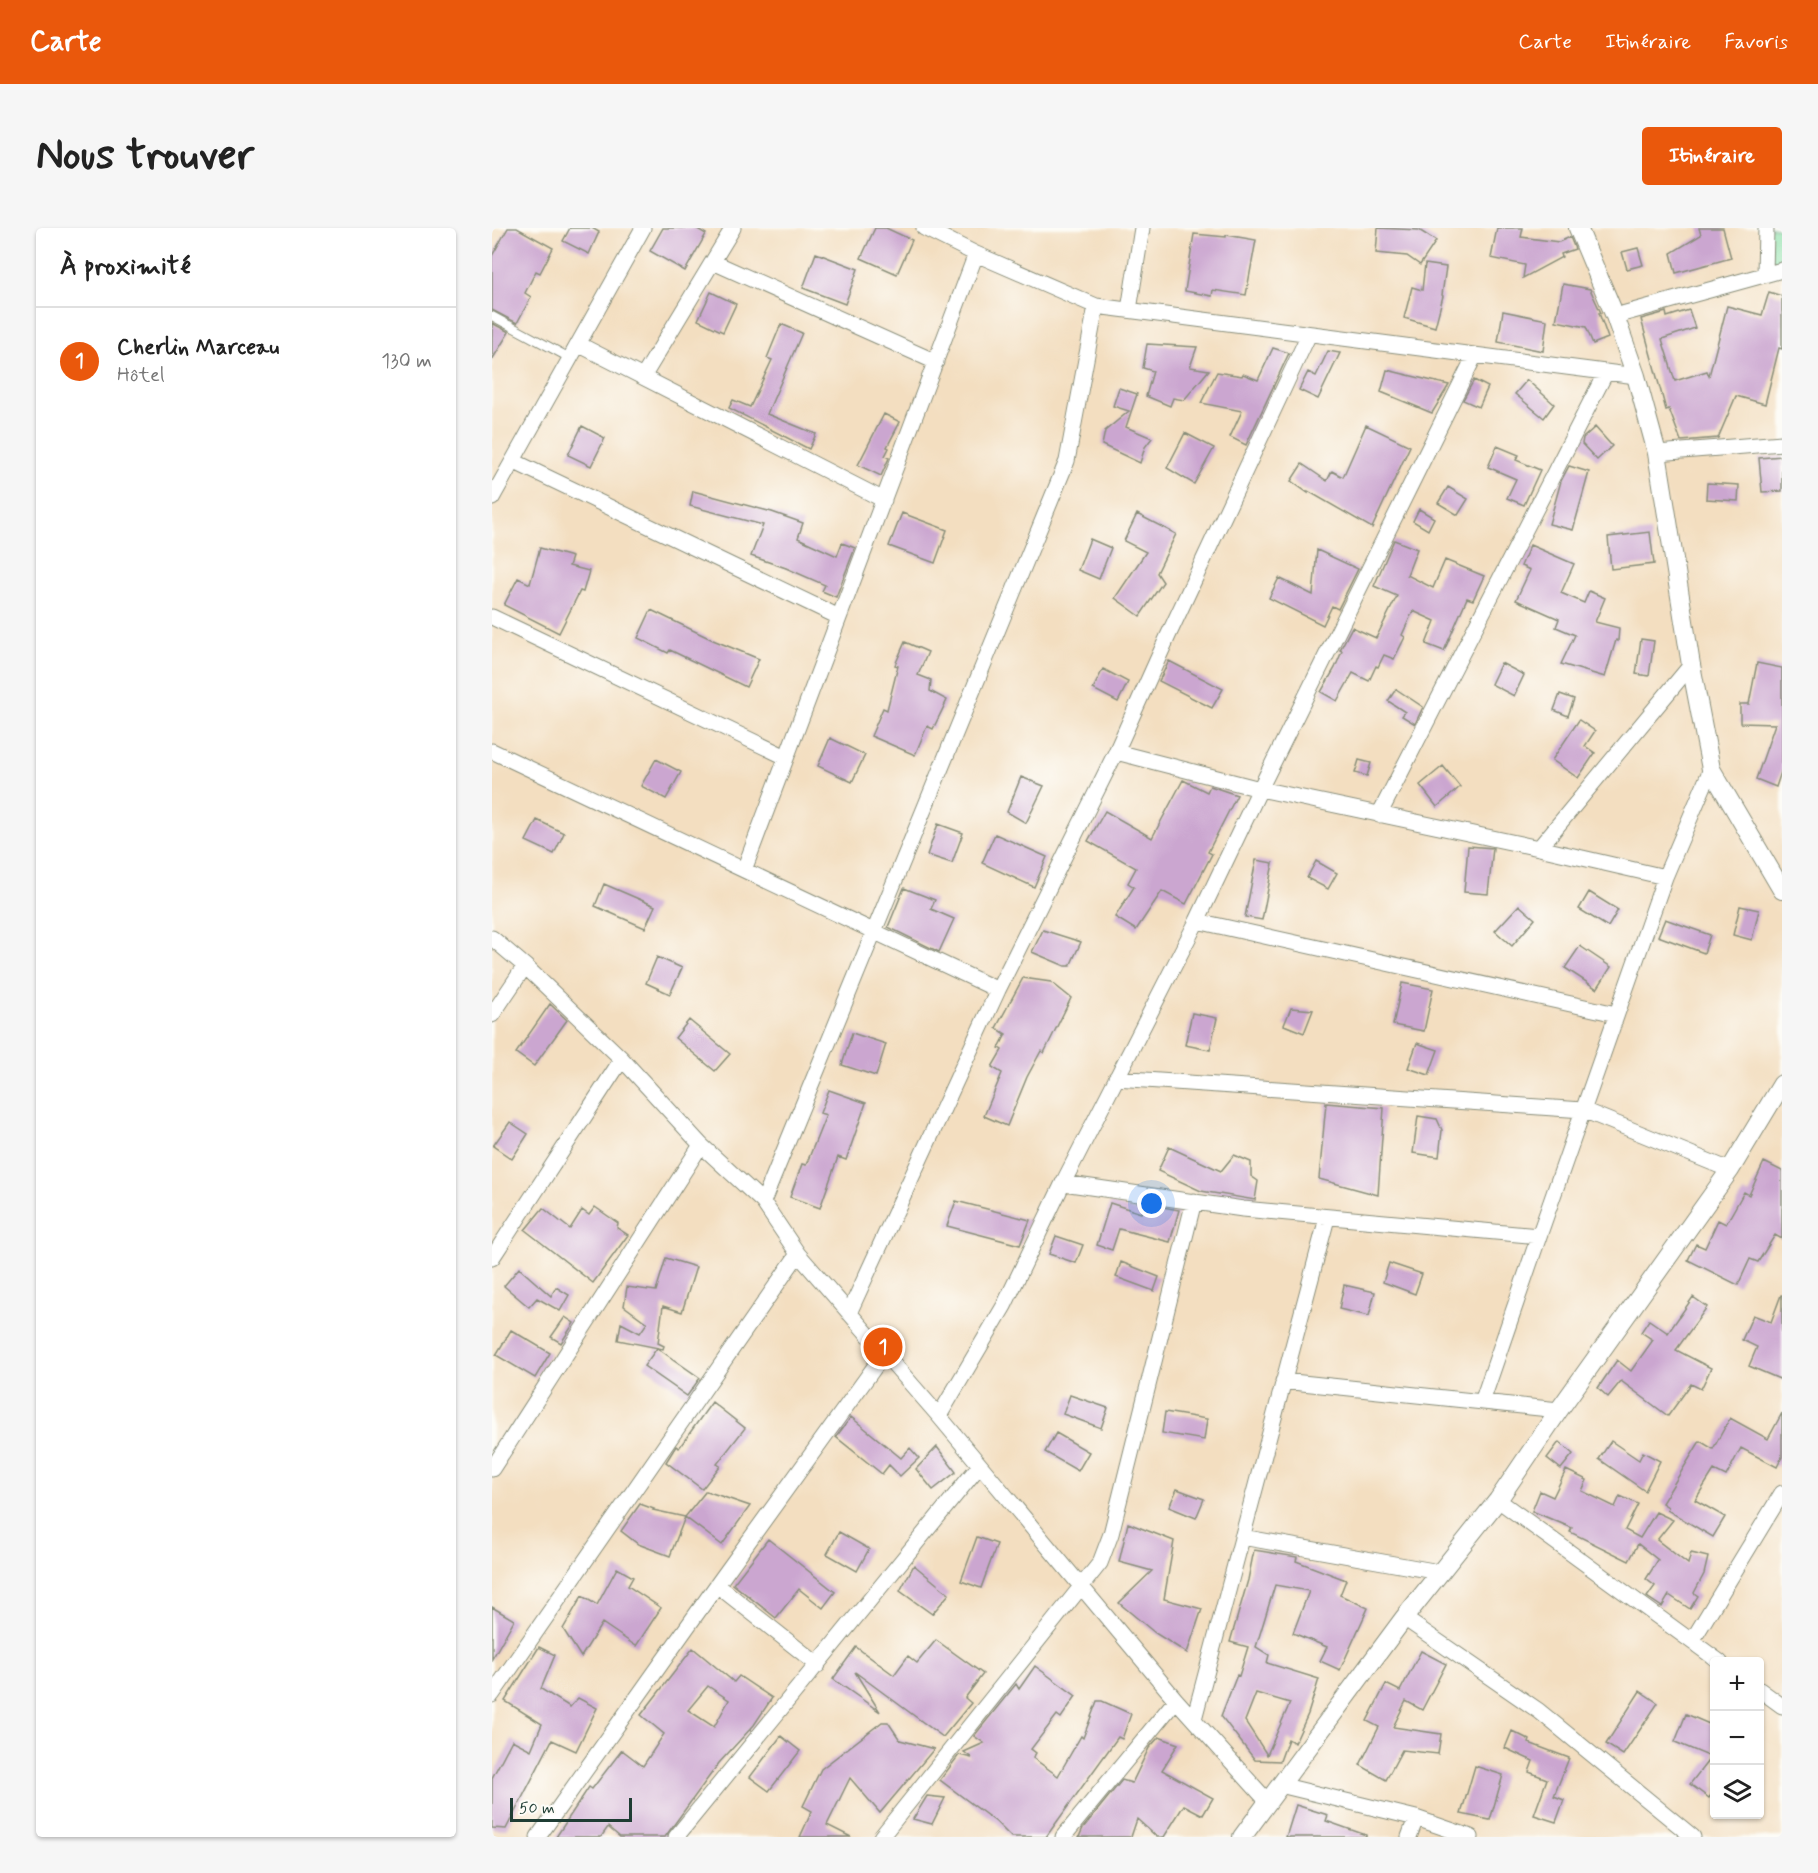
<!DOCTYPE html>
<html lang="fr">
<head>
<meta charset="utf-8">
<style>
  body { margin:0; font-family:Mynerve,sans-serif; background:#f6f6f6; color:#222 }
  .controls { position:absolute; right:18px; bottom:18px; display:grid; overflow:hidden; border-radius:6px; box-shadow:0 2px 4px #0004 }
  .controls button { width:54px; height:54px; display:grid; place-items:center; padding:0; border:0; border-bottom:2px solid #e0e0e0; background:#fff; color:#222; font:30px sans-serif }
  .scale { position:absolute; left:18px; bottom:15px; width:122px; box-sizing:border-box; padding-left:6px; border:3px solid #1f3d34; border-top:0; font-size:16px; line-height:21px; white-space:nowrap; color:#1f3d34; -webkit-text-stroke:4px #fdfcf7; paint-order:stroke }
  .you { position:absolute; left:660px; top:976px; width:21px; height:21px; margin:-15px; border:4px solid #fff; border-radius:50%; background:#1a73e8; box-shadow:0 0 0 9px #1a73e833 }
  .badge { display:grid; place-items:center; width:39px; height:39px; border-radius:50%; background:#ea580c; color:#fff; font-size:20px; font-weight:700 }
  .pin { position:absolute; translate:-50% -50%; border:3px solid #fff; box-shadow:0 2px 6px #0006 }
  .list { margin:0; padding:0; list-style:none }
  h2 { display:flex; justify-content:space-between; align-items:center; height:78px; margin:0; padding:0 24px; font-size:26px }
  h2 small { font-size:20px; font-weight:400; color:#767676 }
  .list li { display:grid; grid-template-columns:39px 1fr auto; gap:18px; align-items:center; box-sizing:border-box; height:108px; padding:0 24px; border-top:2px solid #e0e0e0 }
  .list b { display:block; font-size:22px; white-space:nowrap }
  .list p { margin:0; font-size:20px; white-space:nowrap; color:#767676 }
  .list em { font-size:20px; font-style:normal; color:#767676 }
  .icon { flex:none; width:33px; height:33px; fill:none; stroke:currentColor; stroke-width:2; stroke-linecap:round; stroke-linejoin:round }
  .map { position:relative; flex:none; width:1290px; height:1609px; overflow:hidden; border-radius:6px }
  header { display:flex; align-items:center; gap:36px; box-sizing:border-box; height:84px; padding:0 30px; background:#ea580c; color:#fff }
  header strong { font-size:28px }
  nav { display:flex; gap:33px; margin-inline-start:auto; font-size:21px }
  .intro { display:flex; align-items:center; justify-content:space-between; box-sizing:border-box; height:144px; padding:0 36px }
  h1 { margin:0; font-size:42px }
  .button { padding:15px 27px; border-radius:6px; background:#ea580c; color:#fff; font-size:21px; font-weight:700 }
  main { display:flex; gap:36px; padding:0 36px }
  aside { flex:1; background:#fff; border-radius:6px; box-shadow:0 2px 4px #0004 }
  .map>svg:first-child { display:block }
  .green { fill:#83dea4; stroke:#518e6c; stroke-width:1.5 }
  .building { fill:#cba6d0; fill-rule:evenodd }
  .lines { fill:none; stroke-linecap:round; stroke-linejoin:round }
  .service-casing { stroke:#898e7a; stroke-width:10 }
  .minor-casing { stroke:#898e7a; stroke-width:17 }
  .tertiary-casing { stroke:#898e7a; stroke-width:20 }
  .service { stroke:#fff; stroke-width:8 }
  .minor { stroke:#fff; stroke-width:15 }
  .tertiary { stroke:#fff; stroke-width:18 }
</style>
</head>
<body>
<header>
<strong>Carte</strong>
<nav><a>Carte</a><a>Itinéraire</a><a>Favoris</a></nav>
</header>
<div class="intro"><h1>Nous trouver</h1><a class="button">Itinéraire</a></div>
<main>
<aside>
<h2>À proximité<small></small></h2>
<ul class="list">
<li><span class="badge">1</span><div><b>Cherlin Marceau</b><p>Hôtel</p></div><em>130 m</em></li>
</ul>
</aside>
<div class="map">
<svg width="1290" height="1609" viewBox="0 0 1290 1609">
  <rect width="100%" height="100%" fill="#fdfcf7"/>
  <filter id="ink" filterUnits="userSpaceOnUse"><feTurbulence type="fractalNoise" baseFrequency=".0167" numOctaves="2"/><feDisplacementMap in="SourceGraphic" scale="12" xChannelSelector="R" yChannelSelector="G"/><feConvolveMatrix kernelMatrix="1 2 1 2 8 2 1 2 1" color-interpolation-filters="sRGB"/></filter>
  <filter id="wash" filterUnits="userSpaceOnUse"><feTurbulence type="fractalNoise" baseFrequency=".008" numOctaves="4" result="noise"/><feDisplacementMap in="SourceGraphic" scale="24" xChannelSelector="R" yChannelSelector="G"/><feGaussianBlur stdDeviation="1.35" result="paint"/><feColorMatrix in="noise" values="0 0 0 0 0 0 0 0 0 0 0 0 0 0 0 0 0 1.4 0 .05"/><feComposite in="paint" operator="in"/></filter>
  <g filter="url(#wash)">
    <rect width="100%" height="100%" fill="#f3dec0"/>
    <path class="green" d="M1276,0H1290V33L1274,36Z"/>
    <g id="blocks">
      <path class="building" d="M16,0H25L61,20L48,45L44,43L33,65L39,69L25,95L0,82V28Z
        M78,0H100L107,4L97,26L71,13Z
        M171,0H204L214,6L193,43L158,23Z
        M383,0H394L420,12L405,46L369,30Z
        M886,0L927,2L944,13L928,37L915,28L884,25Z
        M1005,0H1031L1029,9L1067,14L1078,9L1083,21L1069,26L1070,29L1031,50L1033,37L999,30Z
        M1207,0H1231L1239,30L1184,45L1179,25L1209,7Z
        M702,6L734,9V7L764,12L754,67L721,62L720,68L693,63Z
        M1146,20L1151,37L1135,41L1130,24Z
        M324,25L366,41L353,76L311,60Z
        M933,36L954,39L950,67L951,68L943,99L912,90L920,59L930,62Z
        M1071,56L1098,61L1109,85H1107L1116,110L1101,116L1094,99L1064,93Z
        M219,64L244,76L231,104L206,92Z
        M1277,64L1290,68V121L1287,120L1273,176L1244,168L1226,210L1189,213L1177,181L1174,182L1149,91L1174,84L1175,89L1197,82L1203,100L1170,111L1183,153L1215,143L1217,148L1235,78L1270,87Z
        M1011,83L1055,92L1051,123L1006,114Z
        M0,95L17,104L0,132Z
        M289,96L310,105L275,186L324,206L317,221L237,180L241,172L258,179L280,132L275,130Z
        M655,116L705,119L698,139L717,142L692,172L681,170L678,178L654,168L661,143L651,140Z
        M781,120L797,125L754,217L738,209L750,183L709,175L725,144L750,148L751,146L766,152Z
        M836,123L848,125L826,171L807,162L816,144L824,148Z
        M895,142L957,157L940,185L889,164Z
        M982,152L996,159L987,179L971,172Z
        M1035,152L1062,176L1052,190L1023,166Z
        M627,160L645,166L634,199L660,210L653,219L648,235L610,217L613,203L637,183L621,178Z
        M392,186L408,194L395,219L397,220L393,228L397,230L389,248L366,237Z
        M874,197L918,218L880,300L816,263V265L799,253L810,236L835,253L840,243L851,249Z
        M90,198L113,210L99,238L76,227Z
        M1103,199L1120,218L1105,232L1090,216L1091,210Z
        M693,205L722,220L702,256L675,240Z
        M1005,218L1027,227L1024,232L1048,242L1032,277L1015,270L1024,251L996,239Z
        M1290,228V263L1270,264L1267,230Z
        M1077,238L1097,244L1081,302L1057,296L1069,253Z
        M1215,255L1247,257L1246,273L1214,271Z
        M956,259L976,271L966,287L946,275Z
        M201,263L280,284L311,295L306,310L345,328L350,315L363,320L344,369L330,363L333,357L294,340L259,328L271,297L198,278Z
        M927,281L942,290L936,302L921,293Z
        M410,285L455,302L443,335L397,318Z
        M645,286L684,306L665,345L671,354L648,388L623,370L654,324L632,313Z
        M1158,304L1162,336L1119,341L1116,309Z
        M598,311L619,320L607,351L586,342Z
        M902,312L925,321L915,347L941,360L953,332L992,348L981,372L975,370L952,423L934,416L943,393L921,383L910,407L913,409L902,431L892,427L886,439L884,438L877,453L861,445L845,473L829,464L843,440L850,423L848,422L860,399L884,410L905,368L882,358Z
        M1038,317L1082,336L1069,365L1092,375L1097,363L1113,370L1103,394L1127,400L1126,413L1124,412L1113,449L1069,436L1083,407L1064,399L1067,391L1024,372L1038,342L1029,338Z
        M48,320L80,329L77,338L97,343L91,364L88,363L67,405L12,377L26,350L38,356Z
        M825,322L866,341L846,381L840,378L831,397L777,370L787,350L821,367Z
        M159,382L221,412L267,431L254,459L178,422L176,425L146,410Z
        M1149,411L1162,413L1157,448L1144,446Z
        M413,414L436,424L426,447L439,452L438,463L455,472L441,501L435,498L423,527L379,508L391,480L395,482L406,438L403,437Z
        M677,433L731,461L720,480L667,453Z
        M1009,435L1032,447L1022,468L999,456Z
        M1265,435L1290,440V541L1284,559L1264,551L1283,496L1248,495V476H1257Z
        M611,441L636,454L626,474L601,461Z
        M904,461L931,479L923,496L910,488L913,484L896,473Z
        M1068,466L1082,471L1076,488L1062,482Z
        M1087,492L1103,503L1093,518L1103,525L1086,550L1060,532Z
        M338,510L373,527L360,554L326,538Z
        M164,531L189,544L174,571L149,558Z
        M867,532L879,535L875,548L863,545Z
        M951,538L968,559L945,579L928,557Z
        M529,549L552,558L534,595L515,584Z
        M691,552L715,564L718,558L745,567L716,624L720,626L694,676L670,663L644,702L623,689L642,659L636,655L644,640L596,613L613,583L660,610Z
        M45,592L72,605L62,626L34,613Z
        M446,596L471,605L460,635L435,627Z
        M503,606L555,629L542,659L490,635Z
        M976,618L1001,620L996,666L972,664Z
        M764,632L781,635L770,692L753,689Z
        M824,633L845,645L836,661L815,650Z
        M112,656L163,678L153,700L103,678Z
        M412,660L443,672L439,681L462,691L447,724L396,699Z
        M1097,664L1126,682L1116,699L1087,681Z
        M1027,677L1043,691L1020,718L1003,703Z
        M1248,678L1267,682L1260,712L1241,707Z
        M1173,691L1218,707L1212,725L1166,708Z
        M551,702L589,714L578,738H573L540,724Z
        M1088,718L1119,739L1105,761L1073,740Z
        M165,729L190,740L178,766L154,755Z
        M531,750L559,754L579,770L552,825L549,823L535,849L515,898L492,888L510,845L500,839L510,822L507,820L514,806L504,800Z
        M910,755L941,761L932,803L901,797Z
        M58,776L75,792L42,838L24,825Z
        M799,780L821,782L812,805L792,797Z
        M700,785L725,790L718,822L693,817Z
        M197,792L238,826L223,843L183,810Z
        M360,805L394,816L384,848L350,837Z
        M925,815L946,822L937,847L916,840Z
        M337,862L374,875L354,932L346,929L328,980L298,969L310,936L314,937L334,887L328,885Z
        M834,875L892,880L886,967L827,951Z
        M926,888L945,891L950,902L947,929L921,925Z
        M18,894L36,906L20,931L1,918Z
        M677,919L729,943L742,927L759,934V948L766,953L763,972L709,963L666,943Z
        M1272,934L1290,943V1011L1283,1007L1266,1034L1258,1031L1246,1057L1196,1032L1204,1016L1213,1020L1226,992L1234,996L1252,964L1257,967Z
        M464,973L538,992L528,1017L455,998Z
        M618,975L649,985L651,979L664,982L665,978L687,982L678,1014L627,1001L620,1022L605,1017Z
        M103,979L126,995L125,1000L136,1007L101,1055L33,1002L51,980L78,1001L90,982L97,987Z
        M564,1008L591,1017L584,1035L557,1026Z
        M174,1030L204,1039L190,1084L171,1078L166,1115L172,1118L171,1121L126,1112L129,1095L148,1105L155,1095L132,1078L135,1059L164,1063Z
        M629,1034L667,1049L662,1063L624,1049Z
        M897,1035L930,1046L923,1066L891,1054Z
        M27,1040L59,1068L64,1059L77,1067L68,1083L45,1070L37,1079L12,1058Z
        M852,1057L883,1064L877,1088L847,1081Z
        M1289,1067H1290V1152L1257,1138L1265,1119L1250,1112L1261,1087L1279,1094Z
        M1201,1069L1215,1079L1184,1122L1219,1140L1209,1161L1199,1156L1176,1188L1129,1153L1116,1169L1106,1160L1125,1132L1139,1143L1161,1112L1149,1104L1157,1092L1176,1105Z
        M73,1089L82,1095L69,1115L59,1109Z
        M19,1102L58,1125L43,1150L4,1127Z
        M165,1120L208,1150L195,1168L152,1138Z
        M578,1167L616,1180L609,1200L571,1186Z
        M220,1174L253,1200L225,1236L228,1238L210,1261L174,1234L184,1218L187,1220Z
        M673,1184L715,1191L712,1212L670,1205Z
        M1290,1185V1229L1285,1239L1249,1220L1234,1248L1222,1242L1203,1272L1233,1289L1221,1309L1175,1282L1176,1279L1170,1275L1208,1213L1221,1221L1238,1190L1276,1211Z
        M359,1189L409,1230L418,1220L427,1230L408,1248L397,1237L390,1246L344,1209Z
        M564,1205L597,1224L586,1243L553,1224Z
        M1119,1213L1147,1232L1151,1224L1168,1233L1153,1263L1107,1231Z
        M1067,1214L1081,1226L1069,1241L1055,1230Z
        M445,1219L464,1244L441,1262L424,1241Z
        M1074,1242L1095,1252L1090,1263L1123,1279L1128,1268L1146,1276L1133,1302L1148,1310L1164,1284L1181,1292L1165,1312L1196,1336L1199,1325L1216,1329L1212,1346L1202,1365L1206,1368L1198,1381L1177,1367L1170,1379L1155,1369L1163,1358L1154,1351L1166,1332L1146,1316L1137,1333L1078,1304L1080,1300L1040,1283L1048,1263L1061,1269Z
        M685,1261L712,1271L704,1290L677,1279Z
        M214,1263L258,1278L230,1317L193,1289Z
        M148,1276L162,1281L161,1282L193,1289L178,1328L146,1316L129,1303Z
        M636,1295L682,1313L672,1371L710,1381L695,1425L663,1405L627,1375L660,1343L627,1334Z
        M347,1304L377,1321L365,1343L335,1326Z
        M485,1309L505,1316L489,1360L469,1353Z
        M276,1311L343,1364L331,1380L307,1361L284,1390L241,1356Z
        M762,1322L805,1329L804,1333L854,1352L848,1367L876,1380L848,1442L828,1433L835,1419L801,1405L817,1363L783,1357L764,1419L777,1427L775,1435L827,1451L816,1486L803,1515L796,1511L788,1533L763,1532L729,1488L745,1447L747,1448L756,1419L738,1414L756,1352ZM764,1465L798,1475L775,1527L753,1493Z
        M422,1337L457,1366L440,1386L408,1363Z
        M125,1340L141,1349L136,1358L169,1380L144,1418L110,1395L89,1429L71,1401L90,1368L105,1377Z
        M0,1379L22,1392L0,1431Z
        M444,1412L491,1446L473,1470L479,1475L451,1509L363,1444L388,1484L341,1451L364,1419L402,1447L416,1428L425,1435Z
        M47,1419L63,1427L49,1461L78,1479L86,1470L105,1480L84,1523L60,1512L14,1601L0,1600V1550L20,1512L39,1522L50,1496L13,1473Z
        M201,1420L242,1454L247,1448L280,1470L262,1497L227,1535L173,1609H128L116,1599L109,1609H64L97,1559L100,1561L130,1522L151,1538L172,1506L149,1487ZM216,1458L237,1472L222,1499L196,1482Z
        M929,1423L954,1436L930,1482L914,1473L901,1499L949,1506L946,1526L910,1522L894,1552L868,1537L887,1499L875,1493L894,1456L908,1463Z
        M543,1438L584,1468L569,1490L565,1487L539,1521L544,1525L541,1530L566,1548L589,1508L591,1510L605,1473H610L639,1486L630,1511L626,1509L554,1609H519L504,1594L448,1552L467,1527L480,1530L472,1524L492,1515L482,1508L524,1456L527,1461Z
        M1148,1463L1166,1475L1131,1527L1114,1516Z
        M1194,1486L1222,1498V1563L1217,1570L1198,1556L1219,1529L1183,1514Z
        M390,1494H396L408,1512L442,1521L388,1585L358,1550L335,1597L359,1609H308L320,1583L311,1578L329,1541Z
        M1020,1503L1038,1512L1037,1515L1077,1530L1062,1568L1072,1572L1064,1594L1042,1587L1055,1551L1037,1544L1041,1533L1013,1520Z
        M289,1508L308,1523L277,1563L258,1549Z
        M667,1509L686,1516L670,1542L721,1570L711,1587L692,1577L672,1609H665L645,1591L639,1609H587L591,1600L630,1552L640,1555L657,1520Z
        M983,1538L1011,1547L998,1592L969,1586Z
        M435,1568L453,1570L440,1596L421,1591Z
        M804,1577L836,1587L834,1593L874,1607V1609H794Z"/>
    </g>
  </g>
  <g filter="url(#ink)">
    <use href="#blocks" fill-opacity="0" stroke="#898e7a" stroke-width="1.5"/>
    <g class="lines">
      <defs>
        <path id="service" d="M0,88L78,130"/>
        <path id="minor" d="M432,0L484,26L604,78L1144,148
          M221,34L444,134
          M1273,47L1274,0
          M637,82L650,0
          M1123,88L1290,42
          M86,116L392,272
          M151,149L241,0
          M1165,225L1290,215
          M21,233L347,389
          M0,270L151,0
          M0,389L294,529
          M0,523L506,762
          M624,524L768,561L1047,620L1173,649
          M887,587L1114,144
          M1047,620L1199,437
          M252,642L484,26
          M705,693L1124,786
          M0,710L33,738L130,831L209,917L271,974L306,1026L447,1188L684,1472L776,1574
          M0,787L33,738
          M624,850L1091,882L1238,942
          M571,955L751,981L1047,1008
          M271,974L575,233L604,78
          M0,1030L130,831
          M357,1085L506,762L624,524L676,408L817,106
          M791,1153L1067,1182
          M990,1174L1047,1008L1173,649L1219,541
          M447,1188L512,1078L571,955L705,693L768,561L983,127
          M0,1241L209,917
          M1006,1272L1228,1434
          M750,1309L947,1344
          M225,1357L326,1437
          M912,1390L1047,1483L1201,1609
          M1200,1413L1290,1265
          M1268,1462L1290,1478
          M0,1467L306,1026
          M702,1491L835,990
          M788,1557L924,1590L979,1609
          M46,1609L225,1357L392,1126
          M184,1609L488,1237
          M389,1609L608,1335L619,1306L702,973
          M571,1609L684,1472
          M917,1609L924,1590"/>
        <path id="tertiary" d="M1086,0L1123,88L1144,148L1165,225L1199,437L1219,541L1290,662
          M750,1609L912,1390L1006,1272L1067,1182L1238,942L1290,856"/>
      </defs>
      <use href="#service" class="service-casing"/>
      <use href="#minor" class="minor-casing"/>
      <use href="#tertiary" class="tertiary-casing"/>
      <use href="#service" class="service"/>
      <use href="#minor" class="minor"/>
      <use href="#tertiary" class="tertiary"/>
    </g>
  </g>
</svg>
<div class="controls">
<button>+</button>
<button>−</button>
<button><svg class="icon" aria-label="layers" viewBox="0 0 24 24"><path d="M12 4l9 5-9 5-9-5zM3 14l9 5 9-5"/></svg></button>
</div>
<div class="scale">50 m</div>
<div class="you"></div>
<div class="pin badge" style="left:391px;top:1119px">1</div>
</div>
</main>
</body>
</html>
